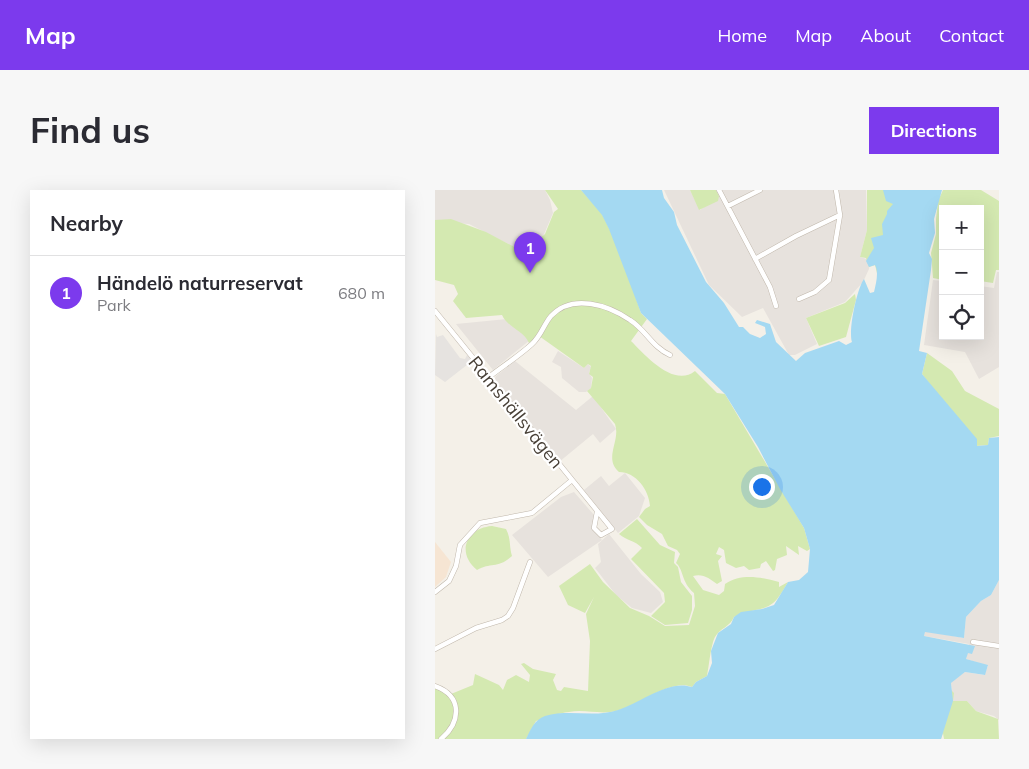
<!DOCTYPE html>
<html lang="en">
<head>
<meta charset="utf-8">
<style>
  body { margin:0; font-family:Mulish,sans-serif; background:#f7f7f7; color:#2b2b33 }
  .controls { position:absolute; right:15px; top:15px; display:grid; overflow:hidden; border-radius:0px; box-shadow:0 5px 20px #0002 }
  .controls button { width:45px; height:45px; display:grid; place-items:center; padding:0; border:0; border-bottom:1px solid #e1e1e2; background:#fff; color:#2b2b33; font:25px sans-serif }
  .you { position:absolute; left:326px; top:296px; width:18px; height:18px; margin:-12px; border:4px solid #fff; border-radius:50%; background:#1a73e8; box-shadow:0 0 0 8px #1a73e833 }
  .badge { display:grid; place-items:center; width:32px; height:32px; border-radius:50%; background:#7c3aed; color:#fff; font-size:16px; font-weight:700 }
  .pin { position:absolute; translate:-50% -41px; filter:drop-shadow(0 1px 2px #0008) }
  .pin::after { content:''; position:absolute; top:26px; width:18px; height:15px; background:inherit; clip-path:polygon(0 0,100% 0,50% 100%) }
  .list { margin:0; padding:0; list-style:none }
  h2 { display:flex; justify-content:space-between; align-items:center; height:65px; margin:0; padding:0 20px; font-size:21px }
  h2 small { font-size:16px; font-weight:400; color:#7c7c81 }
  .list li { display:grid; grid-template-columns:32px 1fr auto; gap:15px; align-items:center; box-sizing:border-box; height:75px; padding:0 20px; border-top:1px solid #e1e1e2 }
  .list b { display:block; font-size:19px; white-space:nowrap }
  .list p { margin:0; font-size:16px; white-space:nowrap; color:#7c7c81 }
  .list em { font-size:16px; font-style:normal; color:#7c7c81 }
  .icon { flex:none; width:28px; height:28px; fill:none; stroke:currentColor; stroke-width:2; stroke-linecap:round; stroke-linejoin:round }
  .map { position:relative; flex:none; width:564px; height:549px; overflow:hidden; border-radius:0px }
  header { display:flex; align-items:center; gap:30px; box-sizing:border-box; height:70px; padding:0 25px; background:#7c3aed; color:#fff }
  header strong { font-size:24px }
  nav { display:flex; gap:28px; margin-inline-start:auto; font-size:18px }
  .intro { display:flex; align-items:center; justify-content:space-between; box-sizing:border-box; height:120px; padding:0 30px }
  h1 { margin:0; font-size:35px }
  .button { padding:12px 22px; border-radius:0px; background:#7c3aed; color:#fff; font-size:18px; font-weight:700 }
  main { display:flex; gap:30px; padding:0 30px }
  aside { flex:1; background:#fff; border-radius:0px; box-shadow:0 5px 20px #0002 }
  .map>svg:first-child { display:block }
  .commercial { fill:#f6e5d3 }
  .industrial { fill:#e7e2dd }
  .green { fill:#d4e9b1 }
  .parking { fill:#e6e3e0 }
  .water { fill:#a4d9f2 }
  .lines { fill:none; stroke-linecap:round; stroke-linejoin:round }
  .minor-casing { stroke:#c0b7ab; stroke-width:5.5 }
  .minor { stroke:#fff; stroke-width:4.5 }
  .labels { text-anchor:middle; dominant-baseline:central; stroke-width:4.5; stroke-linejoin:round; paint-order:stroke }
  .street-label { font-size:18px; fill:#484037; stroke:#fff }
</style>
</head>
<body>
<header>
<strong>Map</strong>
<nav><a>Home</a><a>Map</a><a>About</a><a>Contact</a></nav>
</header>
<div class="intro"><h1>Find us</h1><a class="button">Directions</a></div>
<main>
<aside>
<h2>Nearby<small></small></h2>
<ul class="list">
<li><span class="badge">1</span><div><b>Händelö naturreservat</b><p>Park</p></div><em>680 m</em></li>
</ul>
</aside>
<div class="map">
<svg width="564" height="549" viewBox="0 0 564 549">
  <rect width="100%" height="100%" fill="#f4f0e8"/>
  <path class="commercial" d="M0,352L16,372L11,387L0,397Z"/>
  <path class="industrial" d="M0,0H110L115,10L118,23L104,56L106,58L103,61L89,62L34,34L0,32Z
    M229,0H255L265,20L284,6L281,0H431L432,40L425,67L435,70L434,79L428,92L410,112L371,128L382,154L360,165H354L328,118L307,127L274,95Z
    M562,82H564V177L544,189L530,162L489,155L498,90L508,91V146H545V96L559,98Z
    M72,129L95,150L58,180L21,134Z
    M123,161L149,178L153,174L156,177L154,183L157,188L156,198L151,202H144L127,188L126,177L117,172Z
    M80,171L141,220L158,206L181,239L165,253L158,244L124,272L59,191L61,186Z
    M190,283L210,308L204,326L183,343L149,300L166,286L174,296Z
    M139,302L159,325L157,338L167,350L113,387L77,345L126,307Z
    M174,344L206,384L225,402L228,412L216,423L197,418L181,405L160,378L166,372L163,354Z
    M564,390V530L559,526L541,521L532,511H518L516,493L518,490L530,482L549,485L553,476L531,469L534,454L489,446L490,441L529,448L531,427L546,411L556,405Z"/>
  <path class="green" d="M110,0H146L166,22L184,58L206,123L212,129L196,151C211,166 239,198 260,181L282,203L290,204L369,338L375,359L372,361L363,356L364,365L351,356L352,365L342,369L340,380L338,381L331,371L326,374L325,378L314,380L309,376L301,378L291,373L289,360L284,357L281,364L287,366L283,371L287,391L282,394C275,389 268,383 258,386L268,400L284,405L289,401L290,394C306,383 326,387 344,392V397L353,392C334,427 330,413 299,427C295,437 285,438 280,447C276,454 274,476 272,486L261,492L257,497C236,488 203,516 181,521C165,525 150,519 134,522C123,523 112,528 101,531L91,549H0V498L16,504L38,495L40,484L64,495L68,500L72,490L81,485L94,492L95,485L86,474L89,473L98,479L121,484L118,490L122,500L126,501L129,497L153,501L155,451L151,424L159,407L150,423L133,415L124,396L155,374L168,392L195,418L214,426L230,436L254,435L260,416L259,403C246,392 249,380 241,373L245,364L242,360L233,356L227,344L212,335L204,327L210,319L215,316C214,300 201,282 184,282C168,268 186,251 180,234L152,201L156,198L158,187L154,184L156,176L153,174L149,178L104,146L94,153C88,140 73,138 67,125L31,128L18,111L23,104L19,95L0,90V30L16,29L51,42L89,62L103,61L105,57L101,52L110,44L119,22L123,19Z
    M255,0H281L284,6L283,11L264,20Z
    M432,0H464L442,83L440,75L434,77L431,68L425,67L432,40Z
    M508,0H546L564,11V80H561L558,93L545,91V19H508V90L498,88L496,63L501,44V29L503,11Z
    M420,104L421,110L411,147L384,156L371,128L410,113Z
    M492,163L517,181L530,201L564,219V246L554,248L553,255L541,256L487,184Z
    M202,329L225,355L240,362L239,373L243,377L246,392L257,406V420L253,433L230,435L216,426L230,412L229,403L196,369L207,358C200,350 192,351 184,344Z
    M57,336L71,339C76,348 74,356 77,366C63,379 56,372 42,380C21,363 31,338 57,336Z
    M516,500L519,503L518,511H532L541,521L563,529L564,549H509L508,543L506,549H496Z"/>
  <path class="parking" d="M1,144L2,147L8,145L25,168L30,169L32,165L37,171L10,192L0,185Z"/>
  <path class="water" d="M146,0H227L229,8L239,22L242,35L271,92L289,113L304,137H308L315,144L325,148L331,144L330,137L320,133L322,130L335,134L341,152L361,171L370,163L404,151L411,155L417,152C413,141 422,98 429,89L435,103L439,102C441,94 444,82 440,75L434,77L431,71L439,58L436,48L448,45L447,34L452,24V21L458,14L451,11L448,0H507L499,29L500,43L494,63L497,69L496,80L484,161L492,163L487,184L542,249V256L553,255L554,248L564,247V390L556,405L546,411L531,427L529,448L490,442L489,446L540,456L537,464L533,463L531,469L553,475L550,485L530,482L516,493L518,511L506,549H91C96,539 99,530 110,526C134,519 160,528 183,520C205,513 234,489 257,497L261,492L272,486L277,473L276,461L283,443L296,434L299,427L306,422L327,419L339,415L353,392L364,390L373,382L375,359L369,338L345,299L323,257L290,204L206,123L174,39L167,25Z"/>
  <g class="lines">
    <defs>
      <path id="minor" d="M284,0L335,97L341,116
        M293,16L325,0
        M320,69L361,46L405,25
        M364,109L380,102L394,90L405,25L401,0
        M0,121L177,339L166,345L159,338L162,322
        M54,187C68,176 84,166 97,154C106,146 109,134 116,126C137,103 173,115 195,130C211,140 217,157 235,165
        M0,402L14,391L21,376L25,355L45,333L97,323L137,290
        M538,452L564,456
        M0,459L41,438L67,430L73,426L78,418L95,372
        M0,496C28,506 26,532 6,549"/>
    </defs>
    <use href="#minor" class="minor-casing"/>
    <use href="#minor" class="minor"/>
  </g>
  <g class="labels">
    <g class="street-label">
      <text transform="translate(81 222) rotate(51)">Ramshällsvägen</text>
    </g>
  </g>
</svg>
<div class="controls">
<button>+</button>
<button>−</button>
<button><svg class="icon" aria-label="locate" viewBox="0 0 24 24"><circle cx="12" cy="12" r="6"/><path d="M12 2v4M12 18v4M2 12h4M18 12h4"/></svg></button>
</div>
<div class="you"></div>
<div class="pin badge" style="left:95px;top:83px">1</div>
</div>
</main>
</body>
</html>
